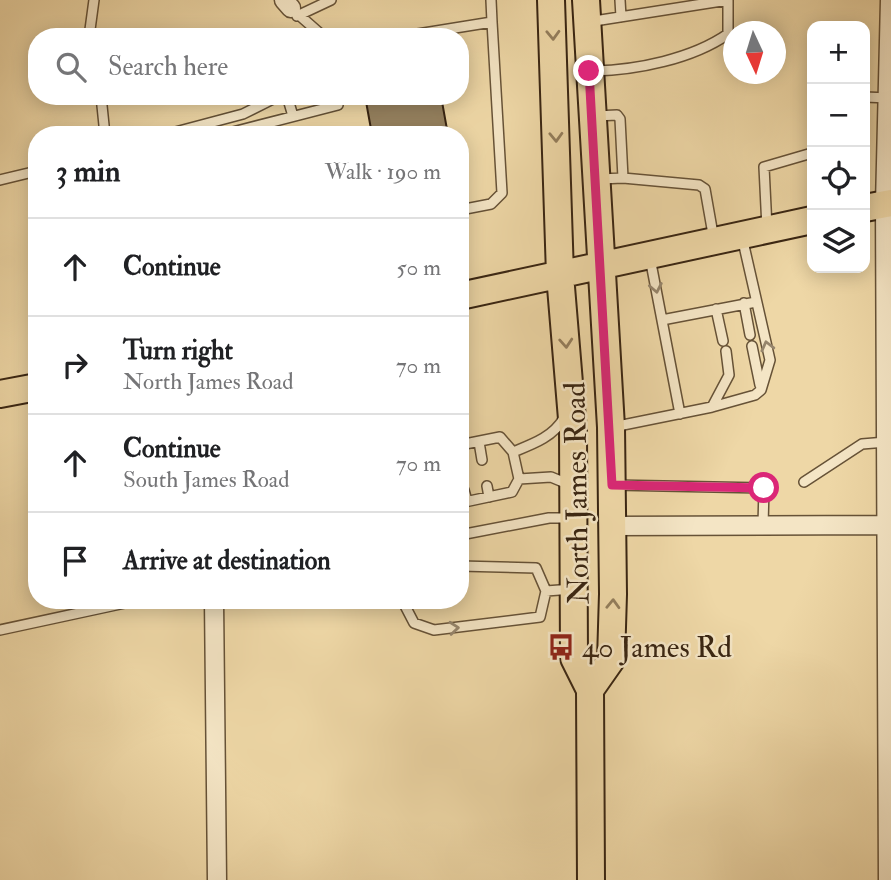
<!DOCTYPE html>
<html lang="en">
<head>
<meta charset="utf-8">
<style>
  body { margin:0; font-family:"IM FELL Double Pica",serif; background:#f6f6f6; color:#202124 }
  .controls { position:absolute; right:21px; top:21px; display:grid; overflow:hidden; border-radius:14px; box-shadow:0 4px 18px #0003 }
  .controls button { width:63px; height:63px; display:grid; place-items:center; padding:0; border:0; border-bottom:2px solid #e0e0e0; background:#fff; color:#202124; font:35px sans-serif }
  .compass { position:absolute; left:723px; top:21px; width:63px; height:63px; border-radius:50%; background:#fff; box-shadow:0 4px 18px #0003; rotate:176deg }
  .stop { position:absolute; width:21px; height:21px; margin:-16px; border:5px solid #db2777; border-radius:50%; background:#fff }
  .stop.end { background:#db2777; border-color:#fff; box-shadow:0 2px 7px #0008 }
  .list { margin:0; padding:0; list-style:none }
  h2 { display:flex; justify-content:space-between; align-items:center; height:91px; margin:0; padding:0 28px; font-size:30px }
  h2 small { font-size:23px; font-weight:400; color:#757577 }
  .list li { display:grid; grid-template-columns:46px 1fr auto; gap:21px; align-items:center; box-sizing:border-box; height:98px; padding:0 28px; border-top:2px solid #e0e0e0 }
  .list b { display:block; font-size:26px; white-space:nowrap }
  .list p { margin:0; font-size:23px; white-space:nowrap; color:#757577 }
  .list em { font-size:23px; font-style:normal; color:#757577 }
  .icon { flex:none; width:38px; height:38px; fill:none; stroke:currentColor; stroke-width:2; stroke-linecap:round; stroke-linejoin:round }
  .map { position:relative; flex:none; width:891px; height:880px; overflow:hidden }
  .search { position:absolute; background:#fff; box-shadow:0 4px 18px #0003; left:28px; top:28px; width:441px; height:77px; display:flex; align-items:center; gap:18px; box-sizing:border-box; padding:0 24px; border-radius:28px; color:#757577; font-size:26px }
  .panel { position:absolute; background:#fff; box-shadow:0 4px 18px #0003; left:28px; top:126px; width:441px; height:483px; border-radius:28px }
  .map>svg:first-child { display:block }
  .building { fill:#97825f; stroke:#392512; stroke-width:2 }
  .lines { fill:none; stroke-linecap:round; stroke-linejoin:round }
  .lane-casing { stroke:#665237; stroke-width:12 }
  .street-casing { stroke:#665237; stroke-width:21 }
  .primary-casing { stroke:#392512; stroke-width:30 }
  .lane { stroke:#f4e5c5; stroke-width:9 }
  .street { stroke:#f4e5c5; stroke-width:18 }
  .primary { stroke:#eed7a6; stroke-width:26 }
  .oneway { stroke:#947e5c }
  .oneway2 { stroke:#96856c }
  .route { stroke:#db2777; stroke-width:9 }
  .labels { text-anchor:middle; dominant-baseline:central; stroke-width:5; stroke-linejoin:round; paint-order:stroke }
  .street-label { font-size:30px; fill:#392512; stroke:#f4e5c5 }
  .poi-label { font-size:30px; fill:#392512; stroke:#f4e5c5; text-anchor:start }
</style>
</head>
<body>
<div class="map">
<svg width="891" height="880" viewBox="0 0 891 880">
  <rect width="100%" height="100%" fill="#eed7a6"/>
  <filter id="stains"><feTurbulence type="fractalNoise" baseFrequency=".00286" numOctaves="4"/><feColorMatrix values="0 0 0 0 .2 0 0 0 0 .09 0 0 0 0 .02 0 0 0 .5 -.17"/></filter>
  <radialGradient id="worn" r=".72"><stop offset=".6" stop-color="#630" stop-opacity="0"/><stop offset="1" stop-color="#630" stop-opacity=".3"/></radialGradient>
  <path class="building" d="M365,96H441L448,135H342L371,129Z"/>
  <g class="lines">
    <defs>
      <path id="lane" d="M491,0L492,22
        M620,0L621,17
        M291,8L324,37
        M297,16L331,0
        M588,22L728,0
        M89,37L94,0
        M399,37L492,22L502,193L491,204L460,210
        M594,71C637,70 692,59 728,34V0
        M101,96L105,135
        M287,96L293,116
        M865,97L889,98
        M596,116L617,115L620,119L623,178L600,179
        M164,135L243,114L279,96
        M221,135L338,105
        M623,178L699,185L705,189L714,240
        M0,180L37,171
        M767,228L764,167L812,153
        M650,258L680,414
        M744,303L750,335
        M716,309L723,341
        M662,320L756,302
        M752,346L760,385
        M712,407L729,375L726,351
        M613,427L712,407L755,395L761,390L770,360L742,237
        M479,442L482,460
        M460,445L500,437L513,452L519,479L512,492L460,503
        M513,452C533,444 553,437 564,418
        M519,479L551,477L568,484
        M804,482L862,444L886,442
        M613,485L764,488L763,525
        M487,486L489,497
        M464,490L467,501
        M460,535L549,518H572
        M546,591L573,589
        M402,600L414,623L434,630L540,617L546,591L536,568L460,566
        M0,630L139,600"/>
      <path id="street" d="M284,0L291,8
        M612,526L891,525
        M214,600L217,880
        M888,880L885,204L890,0"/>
      <path id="primary" d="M551,0L560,275L573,431L574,658L590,690
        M586,0L611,427L613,594L611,660L590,690L591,880
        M865,208L891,203
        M460,296L812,220
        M0,394L37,387"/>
    </defs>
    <use href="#lane" class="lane-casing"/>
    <use href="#street" class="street-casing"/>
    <use href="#primary" class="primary-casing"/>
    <use href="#lane" class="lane"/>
    <use href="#street" class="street"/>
    <use href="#primary" class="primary"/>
  </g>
  <defs><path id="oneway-chevron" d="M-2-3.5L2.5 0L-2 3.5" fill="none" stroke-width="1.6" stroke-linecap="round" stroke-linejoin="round" transform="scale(1.75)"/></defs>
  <g class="oneway">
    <use href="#oneway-chevron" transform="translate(553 35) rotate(88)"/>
    <use href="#oneway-chevron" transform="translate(556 137) rotate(88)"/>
    <use href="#oneway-chevron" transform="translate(566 343) rotate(86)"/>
    <use href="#oneway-chevron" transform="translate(613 604) rotate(-88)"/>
  </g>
  <g class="oneway2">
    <use href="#oneway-chevron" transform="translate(656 288) rotate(79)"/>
    <use href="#oneway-chevron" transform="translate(767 346) rotate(-104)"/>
    <use href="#oneway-chevron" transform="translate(454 628) rotate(-5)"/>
  </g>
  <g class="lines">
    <path class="route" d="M589,71L612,485L764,488"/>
  </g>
  <defs>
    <symbol id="bus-bare" viewBox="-9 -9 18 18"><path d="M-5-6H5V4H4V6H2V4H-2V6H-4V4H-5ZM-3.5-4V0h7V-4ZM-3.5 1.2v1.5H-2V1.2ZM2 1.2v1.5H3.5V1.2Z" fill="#8f2418" stroke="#f4e5c5" stroke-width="2.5" paint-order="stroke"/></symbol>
  </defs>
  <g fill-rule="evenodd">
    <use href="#bus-bare" x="542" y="628" width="38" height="38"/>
  </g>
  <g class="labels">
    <g class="street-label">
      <text transform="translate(577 493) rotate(-91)">North James Road</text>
    </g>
    <g class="poi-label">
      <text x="582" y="647">40 James Rd</text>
    </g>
  </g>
  <rect width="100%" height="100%" filter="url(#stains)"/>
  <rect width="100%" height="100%" fill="url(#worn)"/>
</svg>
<div class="controls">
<button>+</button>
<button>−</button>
<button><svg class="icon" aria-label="locate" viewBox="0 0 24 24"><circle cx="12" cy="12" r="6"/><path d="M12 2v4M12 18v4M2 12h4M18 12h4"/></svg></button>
<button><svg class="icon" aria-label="layers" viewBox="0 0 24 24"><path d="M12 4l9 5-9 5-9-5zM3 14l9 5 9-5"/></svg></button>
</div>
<svg class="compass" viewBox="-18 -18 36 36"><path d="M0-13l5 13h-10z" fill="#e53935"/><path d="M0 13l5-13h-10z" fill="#757577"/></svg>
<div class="stop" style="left:764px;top:488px"></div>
<div class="stop end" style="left:589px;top:71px"></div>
<div class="search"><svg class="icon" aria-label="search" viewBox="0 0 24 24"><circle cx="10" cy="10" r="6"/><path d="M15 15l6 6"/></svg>Search here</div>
<section class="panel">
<h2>3 min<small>Walk · 190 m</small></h2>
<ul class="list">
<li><svg class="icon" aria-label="ahead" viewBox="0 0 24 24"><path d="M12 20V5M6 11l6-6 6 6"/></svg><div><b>Continue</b></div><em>50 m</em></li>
<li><svg class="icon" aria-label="right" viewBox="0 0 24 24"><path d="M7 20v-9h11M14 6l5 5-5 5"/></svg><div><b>Turn right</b><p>North James Road</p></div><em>70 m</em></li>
<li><svg class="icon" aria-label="ahead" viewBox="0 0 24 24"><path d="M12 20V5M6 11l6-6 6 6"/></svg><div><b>Continue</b><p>South James Road</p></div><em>70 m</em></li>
<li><svg class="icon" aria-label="arrive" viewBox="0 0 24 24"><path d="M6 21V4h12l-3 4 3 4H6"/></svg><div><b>Arrive at destination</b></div></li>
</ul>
</section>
</div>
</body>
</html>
